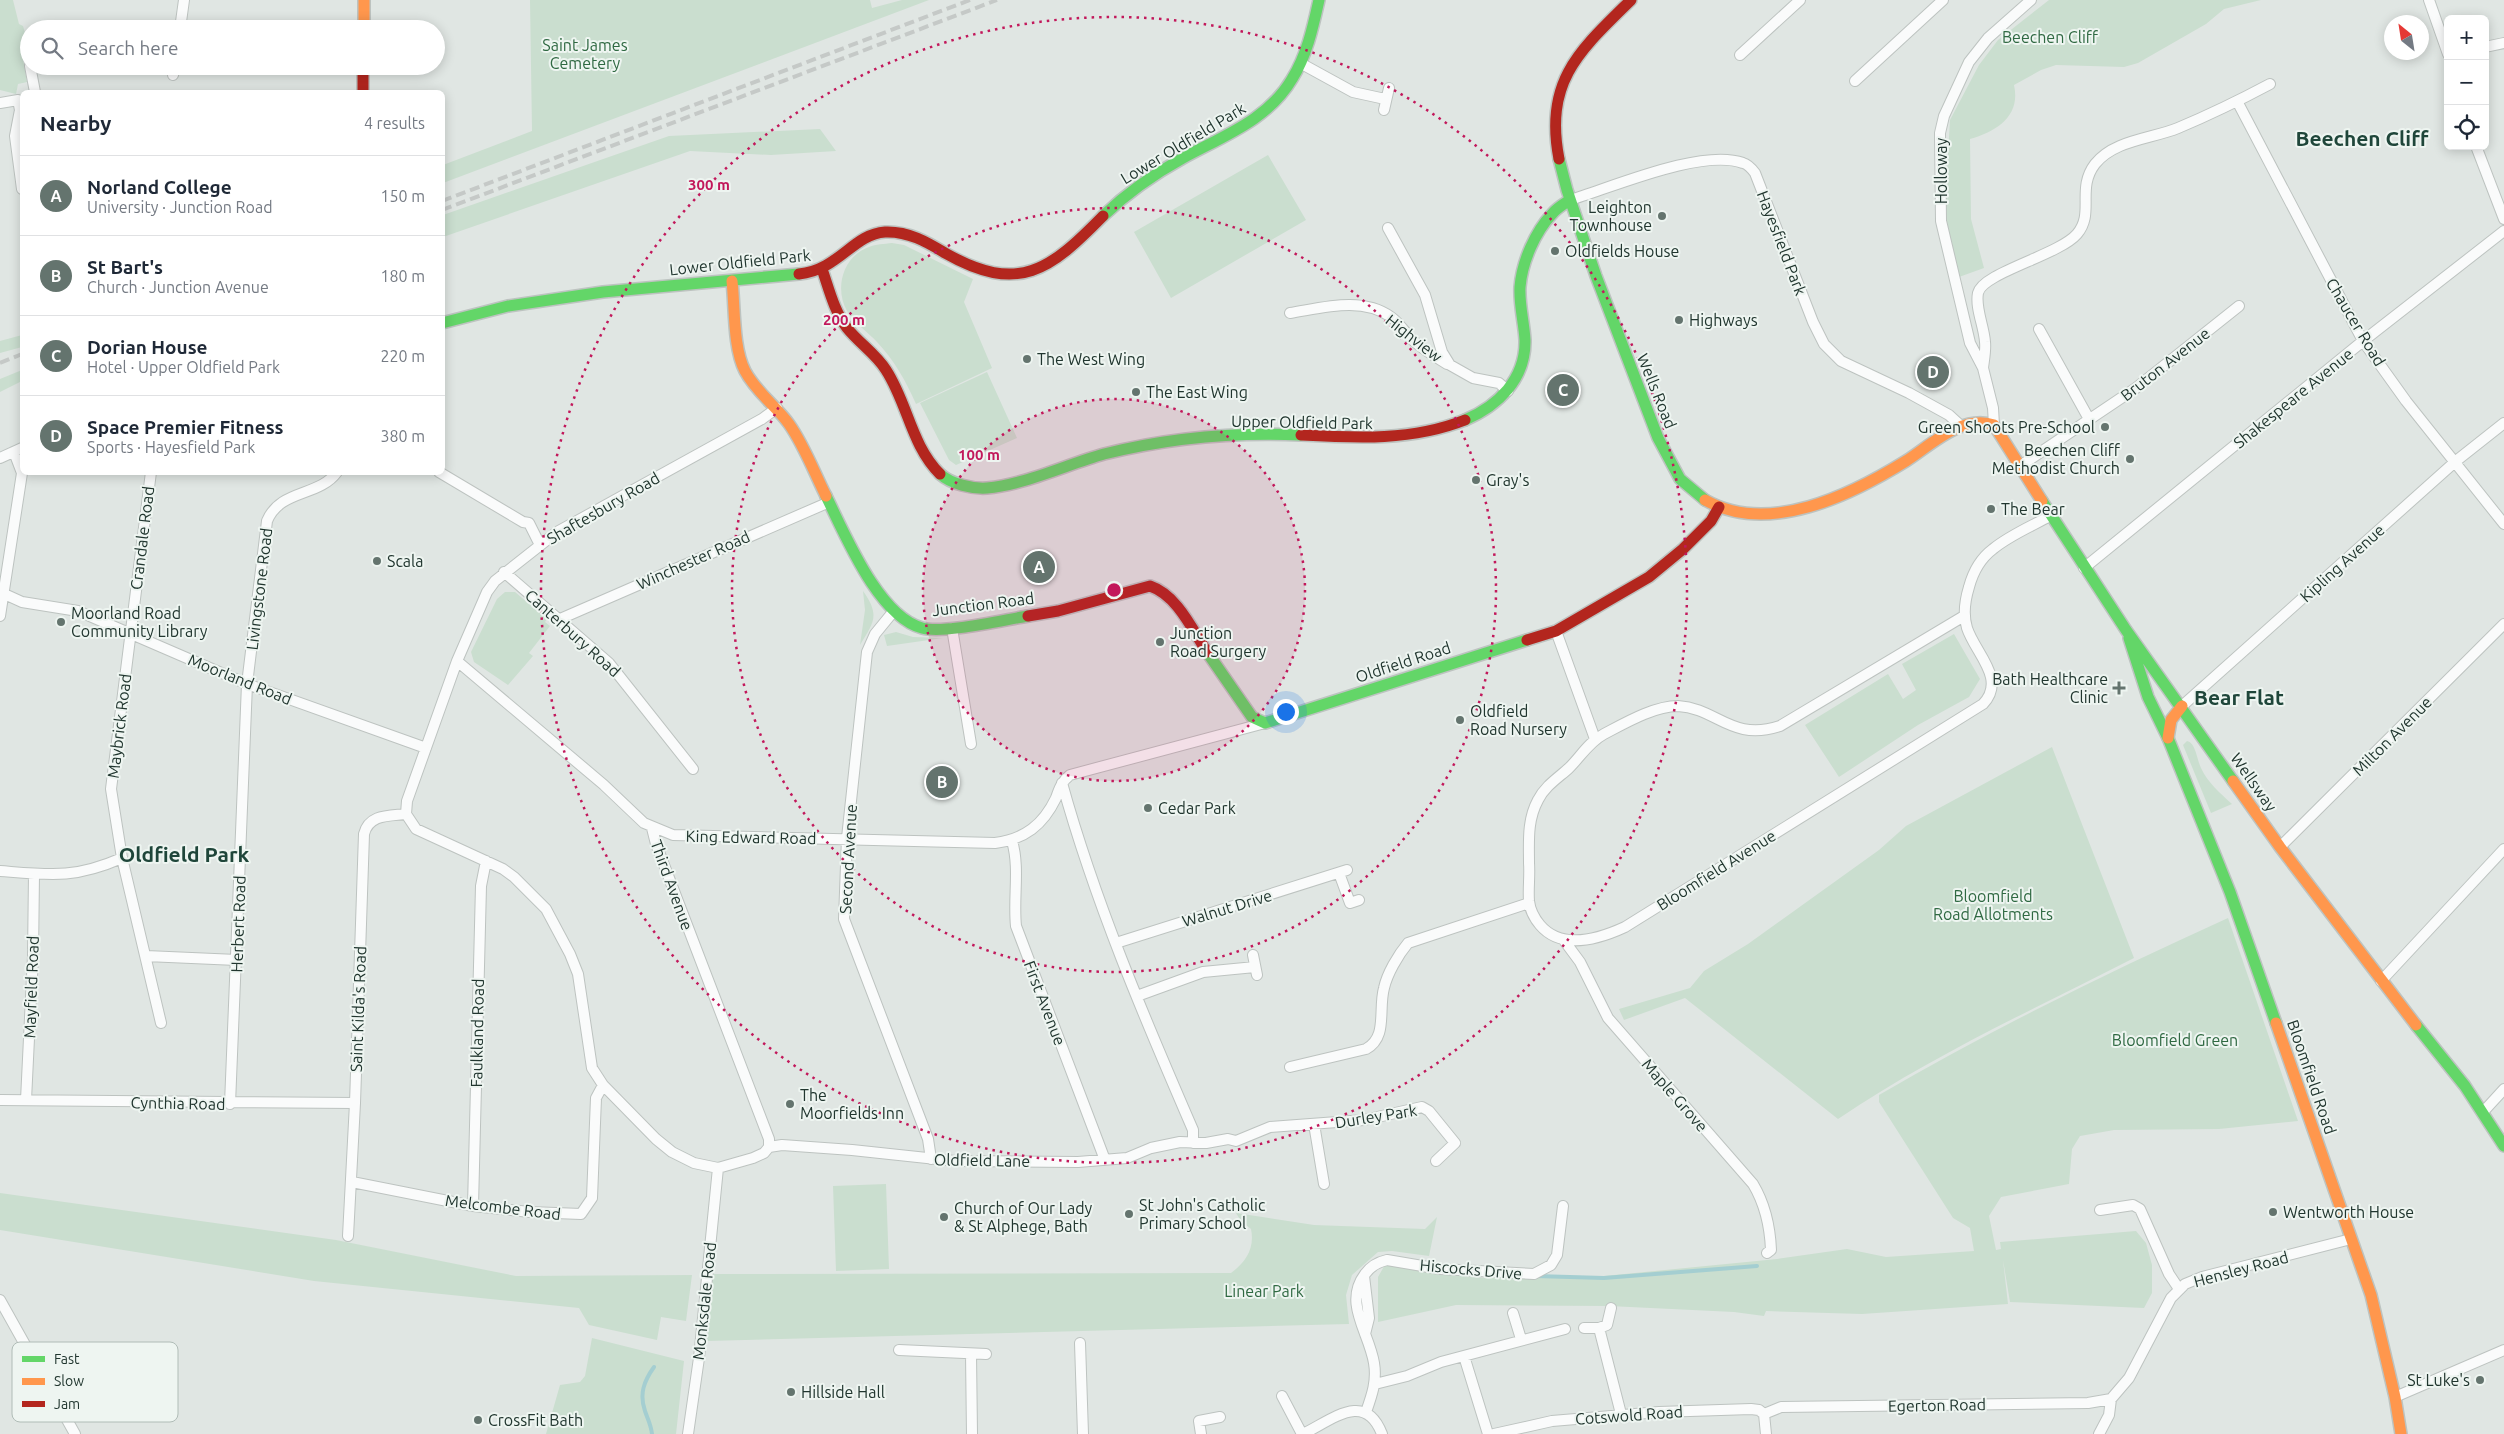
<!DOCTYPE html>
<html lang="en">
<head>
<meta charset="utf-8">
<style>
  body { margin:0; font-family:Ubuntu,sans-serif; background:#f6f6f7; color:#1f2937 }
  .controls { position:absolute; right:15px; top:15px; display:grid; overflow:hidden; border-radius:8px; box-shadow:0 2px 12px #0003 }
  .controls button { width:45px; height:45px; display:grid; place-items:center; padding:0; border:0; border-bottom:1px solid #e0e1e3; background:#fff; color:#1f2937; font:25px sans-serif }
  .compass { position:absolute; left:2384px; top:15px; width:45px; height:45px; border-radius:50%; background:#fff; box-shadow:0 2px 12px #0003; rotate:330deg }
  .you { position:absolute; left:1285px; top:711px; width:18px; height:18px; margin:-12px; border:4px solid #fff; border-radius:50%; background:#1a73e8; box-shadow:0 0 0 8px #1a73e833 }
  .badge { display:grid; place-items:center; width:32px; height:32px; border-radius:50%; background:#64746e; color:#fff; font-size:16px; font-weight:700 }
  .pin { position:absolute; translate:-50% -50%; border:2px solid #fff; box-shadow:0 1px 5px #0006 }
  .list { margin:0; padding:0; list-style:none }
  h2 { display:flex; justify-content:space-between; align-items:center; height:65px; margin:0; padding:0 20px; font-size:21px }
  h2 small { font-size:16px; font-weight:400; color:#747a83 }
  .list li { display:grid; grid-template-columns:32px 1fr auto; gap:15px; align-items:center; box-sizing:border-box; height:80px; padding:0 20px; border-top:1px solid #e0e1e3 }
  .list b { display:block; font-size:19px; white-space:nowrap }
  .list p { margin:0; font-size:16px; white-space:nowrap; color:#747a83 }
  .list em { font-size:16px; font-style:normal; color:#747a83 }
  .icon { flex:none; width:28px; height:28px; fill:none; stroke:currentColor; stroke-width:2; stroke-linecap:round; stroke-linejoin:round }
  .map { position:relative; flex:none; width:2504px; height:1434px; overflow:hidden }
  .search { position:absolute; background:#fff; box-shadow:0 2px 12px #0003; left:20px; top:20px; width:425px; height:55px; display:flex; align-items:center; gap:12px; box-sizing:border-box; padding:0 18px; border-radius:28px; color:#747a83; font-size:19px }
  .panel { position:absolute; background:#fff; box-shadow:0 2px 12px #0003; left:20px; top:90px; width:425px; height:385px; border-radius:8px }
  .map>svg:first-child { display:block }
  .green { fill:#cadecf }
  .lines { fill:none; stroke-linecap:round; stroke-linejoin:round }
  .stream { stroke:#a4ced1; stroke-width:4 }
  .street-casing { stroke:#bdc3c0; stroke-width:12 }
  .fast-casing { stroke:#bdc3c0; stroke-width:14 }
  .slow-casing { stroke:#bdc3c0; stroke-width:14 }
  .jam-casing { stroke:#bdc3c0; stroke-width:14 }
  .street { stroke:#fafbfb; stroke-width:10 }
  .fast { stroke:#63d668; stroke-width:11 }
  .slow { stroke:#ff974d; stroke-width:11 }
  .jam { stroke:#b3261e; stroke-width:11 }
  .rail { stroke:#c5c9c7; stroke-width:4; stroke-dasharray:10 5; stroke-linecap:butt }
  .ring { fill:none; stroke:#c2185b; stroke-width:2.5; stroke-dasharray:2.5 5 }
  .poi-dot { fill:#64746e; stroke:#eef5f1; stroke-width:2 }
  .labels { text-anchor:middle; dominant-baseline:central; stroke-width:4; stroke-linejoin:round; paint-order:stroke }
  .park-label { font-size:16px; fill:#2f6942; stroke:#eef5f1 }
  .street-label { font-size:16px; fill:#21362f; stroke:#eef5f1 }
  .poi-label { font-size:16px; fill:#21362f; stroke:#eef5f1; text-anchor:start }
  .district-label { font-size:21px; font-weight:bold; fill:#1f463a; stroke:#eef5f1 }
  .key { fill:#eef5f1; stroke:#b0bcb7; stroke-width:1 }
  .key-label { font-size:14px; fill:#21362f }
  .centre { fill:#c2185b; stroke:#eef5f1; stroke-width:2.5 }
  .ring-label { font-size:15px; text-anchor:middle; font-weight:bold; fill:#c2185b; stroke:#eef5f1; stroke-width:4; stroke-linejoin:round; paint-order:stroke }
</style>
</head>
<body>
<div class="map">
<svg width="2504" height="1434" viewBox="0 0 2504 1434">
  <rect width="100%" height="100%" fill="#e0e6e3"/>
  <path class="green" d="M0,0H13L19,24L23,26L29,46L22,53L27,82L18,84L16,94L0,90Z
    M530,0H870L872,8L902,0H929L443,183V165L532,131Z
    M2049,0H2261L2224,9L2206,24L2138,63L2124,67L2056,65L2041,70L2014,85C2021,116 1997,131 1970,139L1971,219L1984,268L1959,277L1944,223L1950,120L1979,65L1998,40Z
    M820,129L836,151L771,155L690,151L443,237V215L669,136Z
    M1268,155L1306,220L1171,298L1134,232Z
    M892,243L904,245L973,279L964,302L992,368L916,404C906,381 894,360 877,342C868,332 854,323 847,311C834,288 843,256 869,247C876,244 884,244 892,243Z
    M22,335V347L0,353V341Z
    M22,370V381L0,392V379Z
    M987,372L1017,438L956,465L949,460L920,403Z
    M863,591C881,616 873,623 860,645L865,610Z
    M505,592H515L547,619L545,622L550,626L529,653L533,656L508,685L474,662L471,652L497,599Z
    M896,632L913,637L943,638L887,646L884,635Z
    M1954,634L1980,679L1969,697L1918,725L1839,777L1805,725L1888,674L1903,699L1916,690L1902,664Z
    M2187,741C2196,743 2197,760 2201,768C2208,783 2220,793 2232,804L2211,813L2183,745Z
    M2052,747L2134,958C2034,1009 1931,1056 1838,1119L1685,998L1624,1020L1619,1009L1690,988L1704,971L1748,944L1879,850L1906,826Z
    M2228,918L2298,1121L2219,1129L2114,1130L2080,1136L2072,1149L2069,1184L2001,1197L1989,1216L1996,1250L2001,1249L2000,1242L2136,1231L2146,1243L2152,1265V1293L2144,1308L2010,1302L2003,1260L2008,1304L1862,1314L1766,1311L1764,1316L1734,1312L1609,1306L1456,1305L1378,1322V1277L1386,1263L1484,1278L1594,1277L1777,1259L1847,1249L1886,1257L1974,1251L1970,1228L1953,1218L1879,1102V1095C1992,1029 2109,972 2228,918Z
    M886,1184L889,1269L836,1271L833,1186Z
    M0,1193L336,1240L516,1276L692,1275L686,1321L661,1317L657,1340L589,1325L579,1308L314,1281L0,1230Z
    M1236,1213L1314,1225L1425,1229L1437,1217L1429,1256L1392,1251L1378,1252L1352,1275L1346,1295L1349,1324L707,1341L712,1274L1231,1273C1246,1262 1255,1248 1251,1229L1241,1221Z
    M592,1338L684,1361L676,1434H546L560,1385L580,1382L585,1376Z"/>
  <g class="lines">
    <path class="stream" d="M1535,1276L1604,1278L1757,1266
      M652,1434C651,1425 648,1420 645,1411C639,1394 644,1381 654,1367"/>
    <defs>
      <path id="street" d="M2429,0L2448,54
        M180,29L184,0
        M2485,47L2504,43
        M1740,55L1800,0
        M1302,64L1353,92L1385,99
        M30,66L35,92
        M173,75L175,66
        M1855,81L1943,0
        M2237,101L2363,341L2406,401L2504,524
        M0,103L18,100L20,110L15,136L22,189
        M1384,110L1389,88
        M2476,146L2504,219
        M1570,200C1613,187 1702,148 1743,163C1747,164 1752,169 1755,173L1813,322L1824,344L1841,361L1909,393L1949,415L1961,426
        M1388,228L1425,295L1442,352L1450,365L1473,378L1499,383L1508,391
        M1290,313C1322,308 1362,296 1391,317C1401,324 1406,335 1415,342C1424,350 1436,357 1447,364
        M2039,329L2089,419
        M1983,368C1984,359 1986,350 1985,342C1984,326 1975,308 1978,293C1982,273 2059,255 2077,234C2095,213 2076,189 2095,164C2114,140 2151,139 2178,128C2209,115 2240,100 2270,84
        M1994,425L1993,408L1983,368L1970,343L1941,221L1940,133L1944,116L1969,62L1988,38L2031,0
        M0,458L22,448
        M2020,466L2136,388L2239,306
        M151,472L111,789L122,858L161,1023
        M439,472L523,522L529,523L540,545
        M2084,568L2363,341L2504,231
        M504,572L609,663L693,769
        M0,592L22,602L78,611L247,684L426,748
        M893,612L875,634L867,652L847,838L844,919L928,1139L931,1159
        M0,616L22,473L14,452
        M1964,616L1780,726C1731,742 1717,708 1678,706C1654,706 1625,723 1604,734C1589,742 1581,756 1569,768C1558,778 1545,786 1538,800C1527,820 1529,842 1529,863C1530,876 1528,889 1529,901C1530,910 1535,919 1540,925C1562,951 1599,939 1625,927L1983,704C2007,679 1975,653 1967,628C1963,615 1965,600 1969,587C1973,572 1981,558 1993,549C2010,535 2032,526 2050,516
        M560,619L827,503
        M952,628L971,744
        M1556,631L1595,739
        M457,661L604,785L644,823L673,835L995,843C1025,839 1043,825 1056,798C1059,789 1062,781 1070,775L1265,723
        M2182,706L2456,461L2504,423
        M1062,783C1095,902 1144,1017 1193,1130V1143
        M652,828L656,844L769,1139V1147L764,1153L753,1158L718,1168L694,1163L672,1152L656,1139L603,1085L592,1068L578,974L570,954L546,909L514,877L503,869L416,829L406,814L407,801L457,661L487,592L495,581L557,532L762,419L777,408
        M1012,841C1020,868 1013,898 1016,926L1105,1160
        M2280,847L2504,624
        M0,871C50,875 74,879 122,858
        M1339,873L1350,903L1359,900
        M1563,939L1580,962L1608,1018L1753,1184C1765,1204 1770,1226 1771,1250L1767,1253
        M1116,943L1347,870
        M1253,955L1257,975
        M146,956L237,960
        M2381,981L2504,849
        M1137,996L1203,972L1255,967
        M1290,1067L1366,1049C1388,1037 1378,1010 1384,988C1387,974 1398,955 1408,943L1529,903
        M0,1100L355,1103
        M26,1100L33,956L34,874
        M230,1104L247,684L267,521C280,489 319,497 337,472
        M2483,1112L2504,1089
        M1314,1124L1324,1184
        M769,1147L782,1145L852,1150L955,1161L1078,1162L1127,1158L1151,1148L1180,1142L1206,1143L1228,1139L1236,1141L1270,1127L1364,1120L1422,1107L1429,1111L1455,1143L1436,1161
        M352,1182L473,1206L530,1212L581,1214L592,1198L596,1098L603,1085
        M473,1206L481,886L486,861
        M2100,1210L2133,1205L2140,1209L2169,1274L2179,1289
        M348,1236L355,1103L364,834C369,814 389,816 406,814
        M1364,1276L1369,1318L1365,1334
        M0,1300L75,1434
        M1513,1313L1521,1339
        M1584,1328H1599L1607,1325L1611,1308
        M1599,1328L1621,1414
        M1080,1343L1083,1434
        M899,1350L986,1354
        M971,1354L972,1434
        M1464,1356L1488,1434
        M1375,1384L1407,1376L1441,1362L1565,1329
        M1282,1396L1302,1434
        M2395,1397L2504,1350
        M1366,1412C1372,1395 1377,1381 1374,1363C1369,1332 1343,1303 1365,1274C1370,1267 1378,1262 1387,1260L1440,1269L1534,1274L1551,1265L1557,1255L1563,1206
        M1764,1414L1781,1407L2088,1403L2111,1399
        M1764,1414L1766,1434
        M688,1434L699,1358L718,1168
        M1201,1434L1199,1421L1220,1417
        M1303,1434C1332,1420 1365,1390 1382,1434
        M1494,1434L1552,1421L1659,1412L1751,1409L1759,1410L1764,1414
        M2099,1434L2109,1415L2111,1399L2129,1378L2171,1298L2185,1284L2202,1277L2351,1239"/>
      <path id="fast" d="M1559,159L1567,190L1596,276L1658,438L1680,479L1705,500
        M1103,216C1127,193 1154,174 1183,158C1223,136 1268,120 1292,79C1307,55 1313,27 1319,0
        M442,323L508,306L603,292L799,274
        M1465,420C1498,406 1526,379 1525,340C1524,322 1519,305 1520,287C1522,262 1535,232 1552,214C1557,208 1564,204 1570,200
        M940,474C951,484 972,489 987,488C1024,485 1068,464 1104,454C1168,438 1236,432 1301,435
        M826,496C845,534 878,616 922,628C943,634 1003,620 1028,616
        M2042,501L2126,630L2233,781
        M2129,638L2148,697L2168,738L2230,892L2276,1023
        M1207,652L1252,717L1265,723L1527,640
        M2416,1025L2465,1086L2504,1146"/>
      <path id="slow" d="M364,0V29
        M732,281C735,308 733,348 745,371C756,392 776,406 789,424C804,445 814,472 826,496
        M1705,500C1769,536 1851,495 1906,461C1931,445 1962,414 1994,425L2042,501
        M2168,738L2171,720L2182,706
        M2233,781L2280,847L2416,1025
        M2276,1023L2371,1295L2395,1397L2401,1434"/>
      <path id="jam" d="M363,66V92
        M1559,159C1544,81 1579,51 1631,0
        M822,269C829,289 834,311 847,328C859,343 876,354 886,370C908,404 911,445 940,474
        M799,274C839,270 853,234 885,232C908,231 927,242 945,253C1019,295 1050,270 1103,216
        M1301,435C1357,438 1412,441 1465,420
        M1028,616L1058,611L1150,586C1177,595 1192,629 1207,652
        M1527,640L1556,631L1649,577L1683,549L1711,521L1719,507"/>
    </defs>
    <use href="#street" class="street-casing"/>
    <use href="#fast" class="fast-casing"/>
    <use href="#slow" class="slow-casing"/>
    <use href="#jam" class="jam-casing"/>
    <use href="#street" class="street"/>
    <use href="#fast" class="fast"/>
    <use href="#slow" class="slow"/>
    <use href="#jam" class="jam"/>
    <path class="rail" d="M442,201L970,0
      M442,210L997,0
      M0,363L22,354"/>
  </g>
  <circle cx="1114" cy="590" r="191" fill="#c2185b" fill-opacity=".12"/>
  <g class="ring">
    <circle cx="1114" cy="590" r="191"/>
    <circle cx="1114" cy="590" r="382"/>
    <circle cx="1114" cy="590" r="573"/>
  </g>
  <g class="poi-dot">
    <circle cx="1662" cy="216" r="5"/>
    <circle cx="1555" cy="251" r="5"/>
    <circle cx="1679" cy="320" r="5"/>
    <circle cx="1027" cy="359" r="5"/>
    <circle cx="1136" cy="392" r="5"/>
    <circle cx="2105" cy="427" r="5"/>
    <circle cx="2130" cy="459" r="5"/>
    <circle cx="1476" cy="480" r="5"/>
    <circle cx="1991" cy="509" r="5"/>
    <circle cx="377" cy="561" r="5"/>
    <circle cx="61" cy="622" r="5"/>
    <circle cx="1160" cy="642" r="5"/>
    <path d="M2116.5 680.5h5v5h5v5h-5v5h-5v-5h-5v-5h5z"/>
    <circle cx="1460" cy="720" r="5"/>
    <circle cx="1148" cy="808" r="5"/>
    <circle cx="790" cy="1104" r="5"/>
    <circle cx="2273" cy="1212" r="5"/>
    <circle cx="1129" cy="1214" r="5"/>
    <circle cx="944" cy="1217" r="5"/>
    <circle cx="2480" cy="1380" r="5"/>
    <circle cx="791" cy="1392" r="5"/>
    <circle cx="478" cy="1420" r="5"/>
  </g>
  <g class="labels">
    <g class="park-label">
      <text x="2050" y="37">Beechen Cliff</text>
      <text x="585" y="45">Saint James<tspan x="585" dy="18">Cemetery</tspan></text>
      <text x="1993" y="896">Bloomfield<tspan x="1993" dy="18">Road Allotments</tspan></text>
      <text x="2175" y="1040">Bloomfield Green</text>
      <text x="1264" y="1291">Linear Park</text>
    </g>
    <g class="street-label">
      <text transform="translate(1183 143) rotate(-31)">Lower Oldfield Park</text>
      <text transform="translate(1941 171) rotate(-90)">Holloway</text>
      <text transform="translate(1782 243) rotate(69)">Hayesfield Park</text>
      <text transform="translate(740 262) rotate(-6)">Lower Oldfield Park</text>
      <text transform="translate(2356 322) rotate(59)">Chaucer Road</text>
      <text transform="translate(1414 338) rotate(38)">Highview</text>
      <text transform="translate(2165 364) rotate(-38)">Bruton Avenue</text>
      <text transform="translate(1657 391) rotate(68)">Wells Road</text>
      <text transform="translate(2293 398) rotate(-39)">Shakespeare Avenue</text>
      <text transform="translate(1302 422) rotate(1)">Upper Oldfield Park</text>
      <text transform="translate(603 508) rotate(-30)">Shaftesbury Road</text>
      <text transform="translate(142 538) rotate(-83)">Crandale Road</text>
      <text transform="translate(693 560) rotate(-24)">Winchester Road</text>
      <text transform="translate(2342 563) rotate(-42)">Kipling Avenue</text>
      <text transform="translate(259 589) rotate(-83)">Livingstone Road</text>
      <text transform="translate(983 604) rotate(-7)">Junction Road</text>
      <text transform="translate(573 633) rotate(42)">Canterbury Road</text>
      <text transform="translate(1403 662) rotate(-18)">Oldfield Road</text>
      <text transform="translate(240 679) rotate(22)">Moorland Road</text>
      <text transform="translate(119 726) rotate(-83)">Maybrick Road</text>
      <text transform="translate(2392 736) rotate(-45)">Milton Avenue</text>
      <text transform="translate(2254 782) rotate(55)">Wellsway</text>
      <text transform="translate(751 837) rotate(1)">King Edward Road</text>
      <text transform="translate(848 859) rotate(-87)">Second Avenue</text>
      <text transform="translate(1716 870) rotate(-32)">Bloomfield Avenue</text>
      <text transform="translate(672 885) rotate(70)">Third Avenue</text>
      <text transform="translate(1227 908) rotate(-17)">Walnut Drive</text>
      <text transform="translate(238 924) rotate(-88)">Herbert Road</text>
      <text transform="translate(31 987) rotate(-88)">Mayfield Road</text>
      <text transform="translate(1045 1003) rotate(69)">First Avenue</text>
      <text transform="translate(358 1009) rotate(-88)">Saint Kilda's Road</text>
      <text transform="translate(477 1033) rotate(-89)">Faulkland Road</text>
      <text transform="translate(2312 1077) rotate(71)">Bloomfield Road</text>
      <text transform="translate(1675 1095) rotate(49)">Maple Grove</text>
      <text transform="translate(178 1103) rotate(1)">Cynthia Road</text>
      <text transform="translate(1376 1116) rotate(-9)">Durley Park</text>
      <text transform="translate(982 1160) rotate(1)">Oldfield Lane</text>
      <text transform="translate(503 1207) rotate(7)">Melcombe Road</text>
      <text transform="translate(1471 1269) rotate(5)">Hiscocks Drive</text>
      <text transform="translate(2241 1269) rotate(-15)">Hensley Road</text>
      <text transform="translate(704 1301) rotate(-84)">Monksdale Road</text>
      <text transform="translate(1937 1405) rotate(-1)">Egerton Road</text>
      <text transform="translate(1629 1415) rotate(-4)">Cotswold Road</text>
    </g>
    <g class="poi-label">
      <text x="1652" y="207" text-anchor="end">Leighton<tspan x="1652" dy="18">Townhouse</tspan></text>
      <text x="1565" y="251">Oldfields House</text>
      <text x="1689" y="320">Highways</text>
      <text x="1037" y="359">The West Wing</text>
      <text x="1146" y="392">The East Wing</text>
      <text x="2095" y="427" text-anchor="end">Green Shoots Pre-School</text>
      <text x="2120" y="450" text-anchor="end">Beechen Cliff<tspan x="2120" dy="18">Methodist Church</tspan></text>
      <text x="1486" y="480">Gray's</text>
      <text x="2001" y="509">The Bear</text>
      <text x="387" y="561">Scala</text>
      <text x="71" y="613">Moorland Road<tspan x="71" dy="18">Community Library</tspan></text>
      <text x="1170" y="633">Junction<tspan x="1170" dy="18">Road Surgery</tspan></text>
      <text x="2108" y="679" text-anchor="end">Bath Healthcare<tspan x="2108" dy="18">Clinic</tspan></text>
      <text x="1470" y="711">Oldfield<tspan x="1470" dy="18">Road Nursery</tspan></text>
      <text x="1158" y="808">Cedar Park</text>
      <text x="800" y="1095">The<tspan x="800" dy="18">Moorfields Inn</tspan></text>
      <text x="1139" y="1205">St John's Catholic<tspan x="1139" dy="18">Primary School</tspan></text>
      <text x="954" y="1208">Church of Our Lady<tspan x="954" dy="18">&amp; St Alphege, Bath</tspan></text>
      <text x="2283" y="1212">Wentworth House</text>
      <text x="2470" y="1380" text-anchor="end">St Luke's</text>
      <text x="801" y="1392">Hillside Hall</text>
      <text x="488" y="1420">CrossFit Bath</text>
    </g>
    <g class="district-label">
      <text x="2362" y="138">Beechen Cliff</text>
      <text x="2239" y="697">Bear Flat</text>
      <text x="184" y="854">Oldfield Park</text>
    </g>
  </g>
  <rect x="12" y="1342" width="166" height="80" rx="8" class="key"/>
  <rect x="22" y="1356" width="23" height="6" fill="#63d668"/>
  <rect x="22" y="1378" width="23" height="7" fill="#ff974d"/>
  <rect x="22" y="1401" width="23" height="6" fill="#b3261e"/>
  <g class="key-label">
    <text x="54" y="1364">Fast</text>
    <text x="54" y="1386">Slow</text>
    <text x="54" y="1409">Jam</text>
  </g>
  <circle cx="1114" cy="590" r="8" class="centre"/>
  <g class="ring-label">
    <text x="709" y="190">300 m</text>
    <text x="844" y="325">200 m</text>
    <text x="979" y="460">100 m</text>
  </g>
</svg>
<div class="controls">
<button>+</button>
<button>−</button>
<button><svg class="icon" aria-label="locate" viewBox="0 0 24 24"><circle cx="12" cy="12" r="6"/><path d="M12 2v4M12 18v4M2 12h4M18 12h4"/></svg></button>
</div>
<svg class="compass" viewBox="-18 -18 36 36"><path d="M0-13l5 13h-10z" fill="#e53935"/><path d="M0 13l5-13h-10z" fill="#747a83"/></svg>
<div class="you"></div>
<div class="pin badge" style="left:1039px;top:567px">A</div>
<div class="pin badge" style="left:942px;top:782px">B</div>
<div class="pin badge" style="left:1563px;top:390px">C</div>
<div class="pin badge" style="left:1933px;top:372px">D</div>
<div class="search"><svg class="icon" aria-label="search" viewBox="0 0 24 24"><circle cx="10" cy="10" r="6"/><path d="M15 15l6 6"/></svg>Search here</div>
<section class="panel">
<h2>Nearby<small>4 results</small></h2>
<ul class="list">
<li><span class="badge">A</span><div><b>Norland College</b><p>University · Junction Road</p></div><em>150 m</em></li>
<li><span class="badge">B</span><div><b>St Bart's</b><p>Church · Junction Avenue</p></div><em>180 m</em></li>
<li><span class="badge">C</span><div><b>Dorian House</b><p>Hotel · Upper Oldfield Park</p></div><em>220 m</em></li>
<li><span class="badge">D</span><div><b>Space Premier Fitness</b><p>Sports · Hayesfield Park</p></div><em>380 m</em></li>
</ul>
</section>
</div>
</body>
</html>
